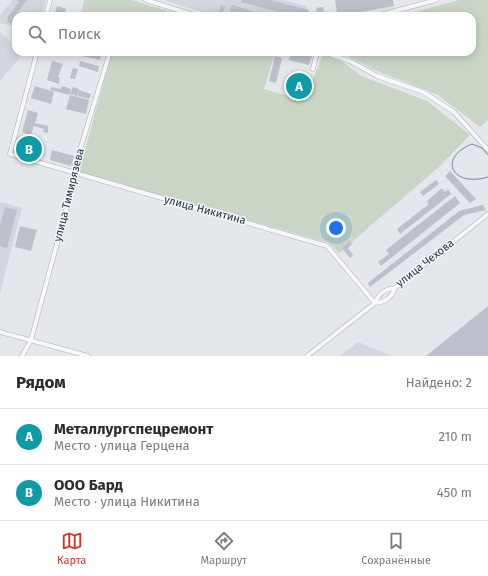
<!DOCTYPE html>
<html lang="ru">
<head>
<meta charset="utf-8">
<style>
  body { margin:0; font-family:"Fira Sans",sans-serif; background:#f2f2f3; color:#2b2b33 }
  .you { position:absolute; left:336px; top:228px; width:14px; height:14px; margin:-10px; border:3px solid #fff; border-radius:50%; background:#1a73e8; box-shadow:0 0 0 6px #1a73e833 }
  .badge { display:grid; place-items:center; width:26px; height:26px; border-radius:50%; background:#d93025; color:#fff; font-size:13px; font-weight:700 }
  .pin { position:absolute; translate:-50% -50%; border:2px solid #fff; box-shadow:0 1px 4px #0006 }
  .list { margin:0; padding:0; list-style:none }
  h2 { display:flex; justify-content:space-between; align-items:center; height:52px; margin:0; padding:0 16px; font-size:17px }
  h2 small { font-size:13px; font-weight:400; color:#7c7c81 }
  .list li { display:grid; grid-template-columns:26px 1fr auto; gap:12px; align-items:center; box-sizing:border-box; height:56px; padding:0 16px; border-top:1px solid #e1e1e2 }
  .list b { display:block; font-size:15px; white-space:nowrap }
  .list p { margin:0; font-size:13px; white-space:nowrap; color:#7c7c81 }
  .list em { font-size:13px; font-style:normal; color:#7c7c81 }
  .icon { flex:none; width:22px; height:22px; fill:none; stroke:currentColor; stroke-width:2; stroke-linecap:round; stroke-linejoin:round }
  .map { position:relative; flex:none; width:488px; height:356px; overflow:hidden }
  .search { position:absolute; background:#fff; box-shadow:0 2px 10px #0003; left:12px; right:12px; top:12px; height:44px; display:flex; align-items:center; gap:10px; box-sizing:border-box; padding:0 14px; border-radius:12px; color:#7c7c81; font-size:15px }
  .sheet { height:164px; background:#fff }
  nav { display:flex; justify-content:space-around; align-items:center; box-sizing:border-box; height:56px; border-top:1px solid #e1e1e2; background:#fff; font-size:11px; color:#7c7c81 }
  nav a { display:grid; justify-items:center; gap:2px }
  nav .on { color:#d93025 }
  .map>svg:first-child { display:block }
  .built { fill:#d2d6de }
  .green { fill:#c9d6c5 }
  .building { fill:#bbc0ca }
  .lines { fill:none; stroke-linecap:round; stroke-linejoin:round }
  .street-casing { stroke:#a9aeb7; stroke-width:5 }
  .street { stroke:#f7f8fa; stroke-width:4 }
  .tram { stroke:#7d8696; stroke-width:1 }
  .labels { text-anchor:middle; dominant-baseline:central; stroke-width:3; stroke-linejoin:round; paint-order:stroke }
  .street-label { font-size:11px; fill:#2b3445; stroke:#f4f6f9 }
</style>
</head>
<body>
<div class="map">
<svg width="488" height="356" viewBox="0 0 488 356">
  <rect width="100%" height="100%" fill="#e4e7ec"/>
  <path class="built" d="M13,0H46L42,16H16V27L0,23V15Z
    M163,0H282L307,6L308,16H216Z
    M0,32L16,46V52L24,53L0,81Z
    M0,202L22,208L0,293Z
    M358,342L392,356H340Z"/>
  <path class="green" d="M84,0H132L183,16H81Z
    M459,0H488V120L480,127L438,95L372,69L341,52H472V16H400Z
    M112,52H264L274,56L264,89L304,101L324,52H330L361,76L427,101L470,135L440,166L339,253L329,243L79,172Z"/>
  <path class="building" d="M16,0H27L13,18L16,19V25L7,22L9,20L7,18L19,2Z
    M242,0H270L309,10L308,16H293L241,2Z
    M335,0H393L394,6L349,14V16H318L316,8L323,7L324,15L337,13Z
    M221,5L225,6L222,16H218V11L219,12Z
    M232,5L269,16H228Z
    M57,6L66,9L64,16H54Z
    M83,52L102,53L100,60L82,56Z
    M291,52L312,56L309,65L289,60Z
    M275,56L282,58L276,83L269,81Z
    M52,61L63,64L58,77H60L59,84L47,80Z
    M80,61L99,66L98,72L79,66Z
    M73,68L78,69L75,79L70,78Z
    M299,72L307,74L302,94L287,90L291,79L296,80Z
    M35,86L54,92L51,104L31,98Z
    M63,86L71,89L69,95L50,90L51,87L60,89Z
    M73,87L79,89L77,96L70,94Z
    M79,90L91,94L89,99L78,96Z
    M70,95L89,100L86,114L66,109Z
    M28,110L38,113L35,123L48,126V133L43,132L44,129L34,126L31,135L22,132Z
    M19,141L41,147L38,157L17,151Z
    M52,150L74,156L71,166L50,160Z
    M450,171L476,199L470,203L445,176Z
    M436,180L439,184L423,196L420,192Z
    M442,188L445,192L448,189L451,194L400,234L397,229L429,204L427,201Z
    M455,196L460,203L381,266L378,262L389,254L386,250Z
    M483,205L486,210L464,215L370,287L368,283L459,211Z
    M5,207L17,210L7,248L0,246V225Z
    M20,226L37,230L31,251L15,247Z
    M350,241L352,244L348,248L353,255L350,258L342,248Z
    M488,306V356H426Z"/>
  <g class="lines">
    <defs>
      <path id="street" d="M146,0L197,16
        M46,16L50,0
        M376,16L436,0
        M37,52L10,154L327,246L375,303C386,302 391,298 395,288
        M323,52L350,61L377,76L423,92L454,112L488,150
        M313,69L317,52
        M0,332L88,356
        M22,356L31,340L76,173L79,153L110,52
        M307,356L375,303C379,293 385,289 395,288L488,214"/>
    </defs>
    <use href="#street" class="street-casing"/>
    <use href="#street" class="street"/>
    <path class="tram" d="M488,155L482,148L472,144C437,158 452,188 488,177"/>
  </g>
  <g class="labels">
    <g class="street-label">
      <text transform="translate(69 195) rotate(-76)">улица Тимирязева</text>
      <text transform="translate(205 210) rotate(15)">улица Никитина</text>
      <text transform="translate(425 263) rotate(-38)">улица Чехова</text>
    </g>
  </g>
</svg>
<div class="you"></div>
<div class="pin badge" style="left:299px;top:86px;background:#0f9aa8">A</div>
<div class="pin badge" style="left:29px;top:149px;background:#0f9aa8">B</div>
<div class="search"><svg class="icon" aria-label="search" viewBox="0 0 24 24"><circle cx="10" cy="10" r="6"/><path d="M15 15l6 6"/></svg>Поиск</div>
</div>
<section class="sheet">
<h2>Рядом<small>Найдено: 2</small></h2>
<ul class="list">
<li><span class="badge" style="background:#0f9aa8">A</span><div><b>Металлургспецремонт</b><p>Место · улица Герцена</p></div><em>210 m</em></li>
<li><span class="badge" style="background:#0f9aa8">B</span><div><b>ООО Бард</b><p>Место · улица Никитина</p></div><em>450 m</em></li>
</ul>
</section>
<nav>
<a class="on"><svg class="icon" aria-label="map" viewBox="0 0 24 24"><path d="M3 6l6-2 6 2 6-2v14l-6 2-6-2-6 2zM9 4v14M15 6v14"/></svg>Карта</a>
<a><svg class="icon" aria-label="directions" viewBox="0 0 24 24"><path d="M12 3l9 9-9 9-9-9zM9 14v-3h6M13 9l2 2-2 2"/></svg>Маршрут</a>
<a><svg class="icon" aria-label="saved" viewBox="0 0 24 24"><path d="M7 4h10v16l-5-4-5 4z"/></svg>Сохранённые</a>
</nav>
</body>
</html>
